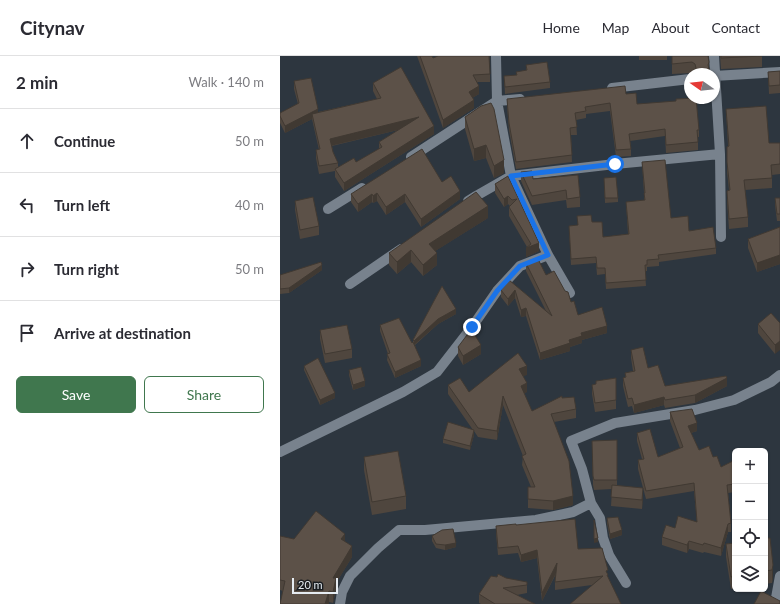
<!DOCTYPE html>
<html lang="en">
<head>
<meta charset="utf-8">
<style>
  body { margin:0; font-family:Lato,sans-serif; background:#f7f7f7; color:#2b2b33 }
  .controls { position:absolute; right:12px; bottom:12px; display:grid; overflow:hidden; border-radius:6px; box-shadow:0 1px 3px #0004 }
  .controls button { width:36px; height:36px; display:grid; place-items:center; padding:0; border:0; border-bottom:1px solid #e1e1e2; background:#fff; color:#2b2b33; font:20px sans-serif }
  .compass { position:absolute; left:404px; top:12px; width:36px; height:36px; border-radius:50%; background:#fff; box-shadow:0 1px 3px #0004; rotate:284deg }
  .scale { position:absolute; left:12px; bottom:10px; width:46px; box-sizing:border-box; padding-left:4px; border:2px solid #e6ecf2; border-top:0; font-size:11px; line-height:14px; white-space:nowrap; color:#e6ecf2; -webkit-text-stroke:3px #191d21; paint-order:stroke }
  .stop { position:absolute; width:12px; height:12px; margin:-9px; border:3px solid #1a73e8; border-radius:50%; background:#fff }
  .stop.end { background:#1a73e8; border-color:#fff; box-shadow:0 1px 4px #0008 }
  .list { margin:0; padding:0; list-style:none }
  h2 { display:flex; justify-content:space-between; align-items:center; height:52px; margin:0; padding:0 16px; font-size:17px }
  h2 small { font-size:13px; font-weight:400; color:#7c7c81 }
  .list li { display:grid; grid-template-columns:26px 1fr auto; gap:12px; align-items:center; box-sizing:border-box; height:64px; padding:0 16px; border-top:1px solid #e1e1e2 }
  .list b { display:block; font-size:15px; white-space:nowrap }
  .list em { font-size:13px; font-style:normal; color:#7c7c81 }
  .actions { display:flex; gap:8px; padding:12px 16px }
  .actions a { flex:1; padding:9px 0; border:1px solid #40774e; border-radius:6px; text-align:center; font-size:14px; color:#40774e }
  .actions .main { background:#40774e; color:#fff }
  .icon { flex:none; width:22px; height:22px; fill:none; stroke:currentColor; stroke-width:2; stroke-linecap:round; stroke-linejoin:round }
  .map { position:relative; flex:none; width:500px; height:548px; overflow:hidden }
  header { display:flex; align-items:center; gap:24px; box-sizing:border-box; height:56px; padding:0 20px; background:#fff; border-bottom:1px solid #e1e1e2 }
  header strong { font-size:19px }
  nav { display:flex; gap:22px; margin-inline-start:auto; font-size:14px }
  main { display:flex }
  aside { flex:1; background:#fff }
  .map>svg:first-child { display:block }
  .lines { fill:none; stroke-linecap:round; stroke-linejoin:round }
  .minor { stroke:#78828d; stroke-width:10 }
  .wall { fill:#4f463e; fill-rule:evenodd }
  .shaded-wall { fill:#403932 }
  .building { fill:#5c5148; stroke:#403932 }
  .route { stroke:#1a73e8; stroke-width:5 }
</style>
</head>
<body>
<header>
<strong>Citynav</strong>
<nav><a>Home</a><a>Map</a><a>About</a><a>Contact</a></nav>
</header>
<main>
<aside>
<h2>2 min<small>Walk · 140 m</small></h2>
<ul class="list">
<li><svg class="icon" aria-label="ahead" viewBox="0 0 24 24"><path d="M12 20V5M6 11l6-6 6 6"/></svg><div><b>Continue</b></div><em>50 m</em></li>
<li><svg class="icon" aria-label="left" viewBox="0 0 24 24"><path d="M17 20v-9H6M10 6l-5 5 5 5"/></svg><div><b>Turn left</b></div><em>40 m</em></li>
<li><svg class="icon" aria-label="right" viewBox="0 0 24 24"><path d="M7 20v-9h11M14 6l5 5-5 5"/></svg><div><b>Turn right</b></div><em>50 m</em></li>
<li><svg class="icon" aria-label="arrive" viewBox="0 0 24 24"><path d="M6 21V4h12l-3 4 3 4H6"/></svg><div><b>Arrive at destination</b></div></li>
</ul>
<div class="actions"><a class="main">Save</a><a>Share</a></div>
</aside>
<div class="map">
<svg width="500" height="548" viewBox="0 0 500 548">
  <rect width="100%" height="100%" fill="#2d363f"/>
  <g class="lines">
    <path class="minor" d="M216,0L217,45L231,120L268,199L290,237
      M434,0L440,98L441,181
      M434,20L500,16
      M332,32L410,23
      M131,101L217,45L240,43
      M188,145L196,140L231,120L335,108L440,98
      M48,153L82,132
      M70,228L121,193
      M0,396L123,336L157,316L192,271L217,235L240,210L268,199
      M346,527L329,499L323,482L320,462L311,447L302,413L291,385L335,367L415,354L454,344L491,326L500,319
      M60,548L62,536L70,520L98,492L119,474H145L256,464L293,456L311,447
      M500,548L496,542L500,520"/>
  </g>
  <path class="wall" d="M137,0H152L153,2L210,18V26H197L199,38L192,42L194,52L163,72Z
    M359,0H387V4H359Z
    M392,0H428L429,12L413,17H412L392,18Z
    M440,0H482V11L441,13Z
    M246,9L270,26V32L225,38L224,20L236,19V16L246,15Z
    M500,15V37L489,38L488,16Z
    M14,25L38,56L97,43L93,35V27L154,78L64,135L55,121V115L39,118L36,102V94H39L32,63L5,77L0,67V57L18,48L14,33ZM118,74L99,86V93L76,106L58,112V107L53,96L52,90Z
    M346,38L357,48L419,74V81H418V94L386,97L385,80L350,85L351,93V100L336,101L330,55L306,58V62L296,64L297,79H291L292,106L236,113L229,74L227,50V43Z
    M201,50L224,117L214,122L206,102L194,105L185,73V61Z
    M446,53L489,87H500V118L492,119V132L465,134L468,161V171L449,173L447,145V135L449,134L447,116V91L448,90Z
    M362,106L391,162L436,192V198L379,206V210L367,211V215H365L366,230L326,233L325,218L317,219L316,207L291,209L289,170L297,169L312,166L323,181L348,178L346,146L364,144V137Z
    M241,116L253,123L298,119L300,141V151L287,152L286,144L252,149L241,125Z
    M228,120L259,195L246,201L247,191L229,160V151L230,150L228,148L224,151L215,137V128Z
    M324,122L338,142V146L325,147Z
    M162,126L180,143L141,171L125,146L106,159L97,145L93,147L92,146L78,156L71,146V138Z
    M495,142H500V165H497L495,149Z
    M15,145L39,170V179L20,183L15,154Z
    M208,162L155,195L157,209L143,220L131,206L117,218L109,209V197Z
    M500,171V208L477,216L468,192V183Z
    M246,207L266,219L291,246L298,259L327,277L302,284V287L290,291V295L260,304L246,260L241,261L235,242L228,250L221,241V234L229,224L266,255L246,215Z
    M42,214L9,237L0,238V219Z
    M162,230L176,258L158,268L135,289L141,310L115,322L107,304L108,298L100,275V269L132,287H133V284Z
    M500,267L495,298L478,277V268Z
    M40,274L72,293V302L45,307L40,283Z
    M178,291L201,298L183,309L178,300Z
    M351,294L385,330H447L415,347L385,352L384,349L354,357L352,350L348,351L343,330V322H345V317L353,315L351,302Z
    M24,310L55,342L40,349L24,314Z
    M69,314L85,330L73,334L69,319Z
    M247,319L243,320L247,336L244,337L252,355L282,342L296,353V362L274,366L293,449L273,454L248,452V443L251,431L242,409L243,400L223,349L217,384L198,381L194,375V379L190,394L163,387V383L193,374L168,338V329L189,336Z
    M336,322V353L315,356L312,338V329L316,328V325Z
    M390,356L417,375L411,377L419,394L433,401L441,411L455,404V436L448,437L451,467V476H448L441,500L424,496L423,497L409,493L407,497L382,489V481L395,472L417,466L414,435L366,443L358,413V404L362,403L357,385V377L378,401L400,392L390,365Z
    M337,384V429L363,441L362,453L331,450L332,433L314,434L313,429L312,385Z
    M84,401L126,440V453L92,459L84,414Z
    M327,462L342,479L330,483L327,467Z
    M236,469L298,493L328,518V521L312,529L275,534V526L276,518L262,545L257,502L241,506L238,497L218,499L216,477V470Z
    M0,480L14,483L65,486L72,501L56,527V533L53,547L49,546V548H0L3,535L0,534Z
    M152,480L176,491L165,494L156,492L152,485Z
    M485,482H490L493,521L492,527L485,528Z
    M455,487V532L451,533L446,501V488Z
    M217,521L247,526V537L237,539L255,548H201L199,547V538Z"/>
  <path class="shaded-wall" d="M199,30V38L189,44V36Z
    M194,44V52L163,72V64Z
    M38,53V60L32,58V63L5,77V70Z
    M139,61V69L50,90V83Z
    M154,70V78L64,135V127Z
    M206,89V102L194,105V93Z
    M224,104V117L214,122V110Z
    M180,135V143L141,171V163Z
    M97,137V145L93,147V140Z
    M92,138V146L78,156V148Z
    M125,138V146L106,159V151Z
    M228,140V148L224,151V143Z
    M208,150V162L149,199V188Z
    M259,187V195L246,201V192Z
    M131,194V206L117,218V206Z
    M157,197V209L143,220V209Z
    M500,199V208L477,216V207Z
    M42,209V214L9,237V232Z
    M235,234V242L228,250V243Z
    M246,252V260L241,261V254Z
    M176,253V258L158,268L134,289V285L158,263Z
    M327,270V277L302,284V287L290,291V295L260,304V297L289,284L301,277Z
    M500,285V294L495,298V289Z
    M201,289V298L183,309V300Z
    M141,304V310L115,322V316Z
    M247,310V319L239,322V313Z
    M447,322V330L415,347V339Z
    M85,325V330L73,334V329Z
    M247,327V336L241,339V330Z
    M55,337V342L40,349V344Z
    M223,340V349L217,384V375Z
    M384,341V349L354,357V349Z
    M417,367V375L408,378V370Z
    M194,374V379L190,394V390Z
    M363,432V441L362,453V444Z
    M293,440V449L273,454V445Z
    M448,468V476L441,500V492Z
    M342,474V479L330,483V478Z
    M65,478V488L61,483Z
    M318,482V486L314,487V483Z
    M409,485V493L407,497V489Z
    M176,487V491L165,494V489Z
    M72,490V501L56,527V533L53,547V522Z
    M257,494V502L241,506V499Z
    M277,507V515L262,545V537Z
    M493,509V521L492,527V514Z
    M49,535V548H45Z"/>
  <path class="building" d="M140,0H152L153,2L158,0H209L210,18L193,19L199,30L189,36L194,44L163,64Z
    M392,0H428L429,6L428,9L429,13V18H412L416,15V12L415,8L412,6L392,8Z
    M441,0H482L441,2Z
    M267,6L270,26L225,31L224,20L237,19L236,16L247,14L246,9Z
    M121,11L154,70L64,127L55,113L74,102L76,106L102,91L99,86L139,61L50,83L53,96L58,107L39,110L36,94L40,93L32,58L101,42L93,27Z
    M500,15V29L489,30L488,16Z
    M31,22L38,53L5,70L0,60V57L19,47L14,25Z
    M345,30L346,38L356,37L357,48L396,45V43L416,42L419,74H417L418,86L386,89L385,73L349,78L351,93L336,94L330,47L305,51L306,55L295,57L297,71L290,72L292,99L236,106L229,67L227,43Z
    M211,47L214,53L224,104L214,110L206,89L194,93L185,61L201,50Z
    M486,50L489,87H500V108L491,109L492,122L464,124L468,161L449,163L447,135L450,134L447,106V91L449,90L446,53Z
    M142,93L162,126L171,120L180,135L141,163L125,138L106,151L97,137L93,140L92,138L78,148L71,138Z
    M385,104L391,162L408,160L409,175L433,171L436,192L378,199L379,203L367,204V209H365L366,224L326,227L325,212H317L316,201L291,203L289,170L298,169L297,160L311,159L312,166H322L323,181L349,178L346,146L365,144L364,137H365L362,106Z
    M252,115L253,123L298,119L300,141L287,143L286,134L252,140L241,116Z
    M228,120L259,187L246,192L251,188L229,151L237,143L232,144L228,140L224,143L215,128Z
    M336,121L338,142H325L324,122Z
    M196,136L208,150L149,188L157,197L143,209L131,194L117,206L109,197Z
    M33,141L39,170L20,174L15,145Z
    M495,142H500V158H497Z
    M500,171V199L477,207L468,183Z
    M258,203L266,219L274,215L285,235L288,236L291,246L294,245L298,259L322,251L327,270L301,277L302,280L289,284L290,287L260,297L246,252L241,254L235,234L228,243L221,234L229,224L272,260L246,207Z
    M41,206L42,209L9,232L0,233V219Z
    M162,230L176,253L158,263L134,285L133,284Z
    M491,257L500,267V285L495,289L478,268Z
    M119,262L132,287L133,286L141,304L115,316L107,298L110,297L100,269Z
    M67,269L72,293L45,298L40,274Z
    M193,276L201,289L183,300L178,291L187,279Z
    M363,291L368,312L378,309L385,330L446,320L447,322L415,339L385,344L384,341L354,349L352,342L348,343L343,322L346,321L345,317L355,315L351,294Z
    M238,297L247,310L239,313L247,327L241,330L252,355L282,340V342L294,341L296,353L271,358L289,405L293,440L273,445L248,443V431H255L242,400L246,398L223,340L217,375L198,372L168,329L180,322L189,336Z
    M38,302L55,337L40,344L24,310Z
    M81,311L85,325L73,329L69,314Z
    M336,322V344L315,347L312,329L316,328V325Z
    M412,353L417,367L408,370L419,394L429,390L433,401L437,400L441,411L455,404V428L447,429L451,467L448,468L441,492L424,487L423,489L409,485L407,489L382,481L386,469L395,472L398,460L417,466L414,427L366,435L358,404L364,403L357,377L370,373L378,401L403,391L390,356Z
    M168,366L194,374L190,390L163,383Z
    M337,384V424H314L313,420L312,385Z
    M118,395L126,440L92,446L84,401Z
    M332,429L363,432L362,444L331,441Z
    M36,455L65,478L61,483L72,490L53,522H56L53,536L49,535L45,548H0L5,525L0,524V480L14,483Z
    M338,461L342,474L330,478L327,462Z
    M295,463L298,493L322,492L328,514L326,515L328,519H327L341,548H290L323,520L275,526L277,507L262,537L257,494L241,499L238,490L218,492L216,470L236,468V469Z
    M314,464L318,482L314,483Z
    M173,473L176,487L165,489L156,488L152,480L162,474Z
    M485,482H490L493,509L492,514L485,515Z
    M455,487V520L451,521L446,488Z
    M218,518L226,522L247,526V529L223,532L255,548H215L199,538L211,520L217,521Z
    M481,535L500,545V548H474Z"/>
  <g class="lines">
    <path class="route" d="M192,271L217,235L240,210L268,199L231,120L335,108"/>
  </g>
</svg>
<div class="controls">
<button>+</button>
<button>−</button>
<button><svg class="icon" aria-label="locate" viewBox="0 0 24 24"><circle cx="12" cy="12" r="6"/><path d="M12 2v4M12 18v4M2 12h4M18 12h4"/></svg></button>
<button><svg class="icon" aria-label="layers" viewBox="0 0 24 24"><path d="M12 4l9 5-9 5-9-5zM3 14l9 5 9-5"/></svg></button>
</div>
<svg class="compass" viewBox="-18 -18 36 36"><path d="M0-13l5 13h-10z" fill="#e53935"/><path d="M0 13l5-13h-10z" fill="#7c7c81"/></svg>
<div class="scale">20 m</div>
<div class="stop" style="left:335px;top:108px"></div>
<div class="stop end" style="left:192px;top:271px"></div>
</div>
</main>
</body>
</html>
